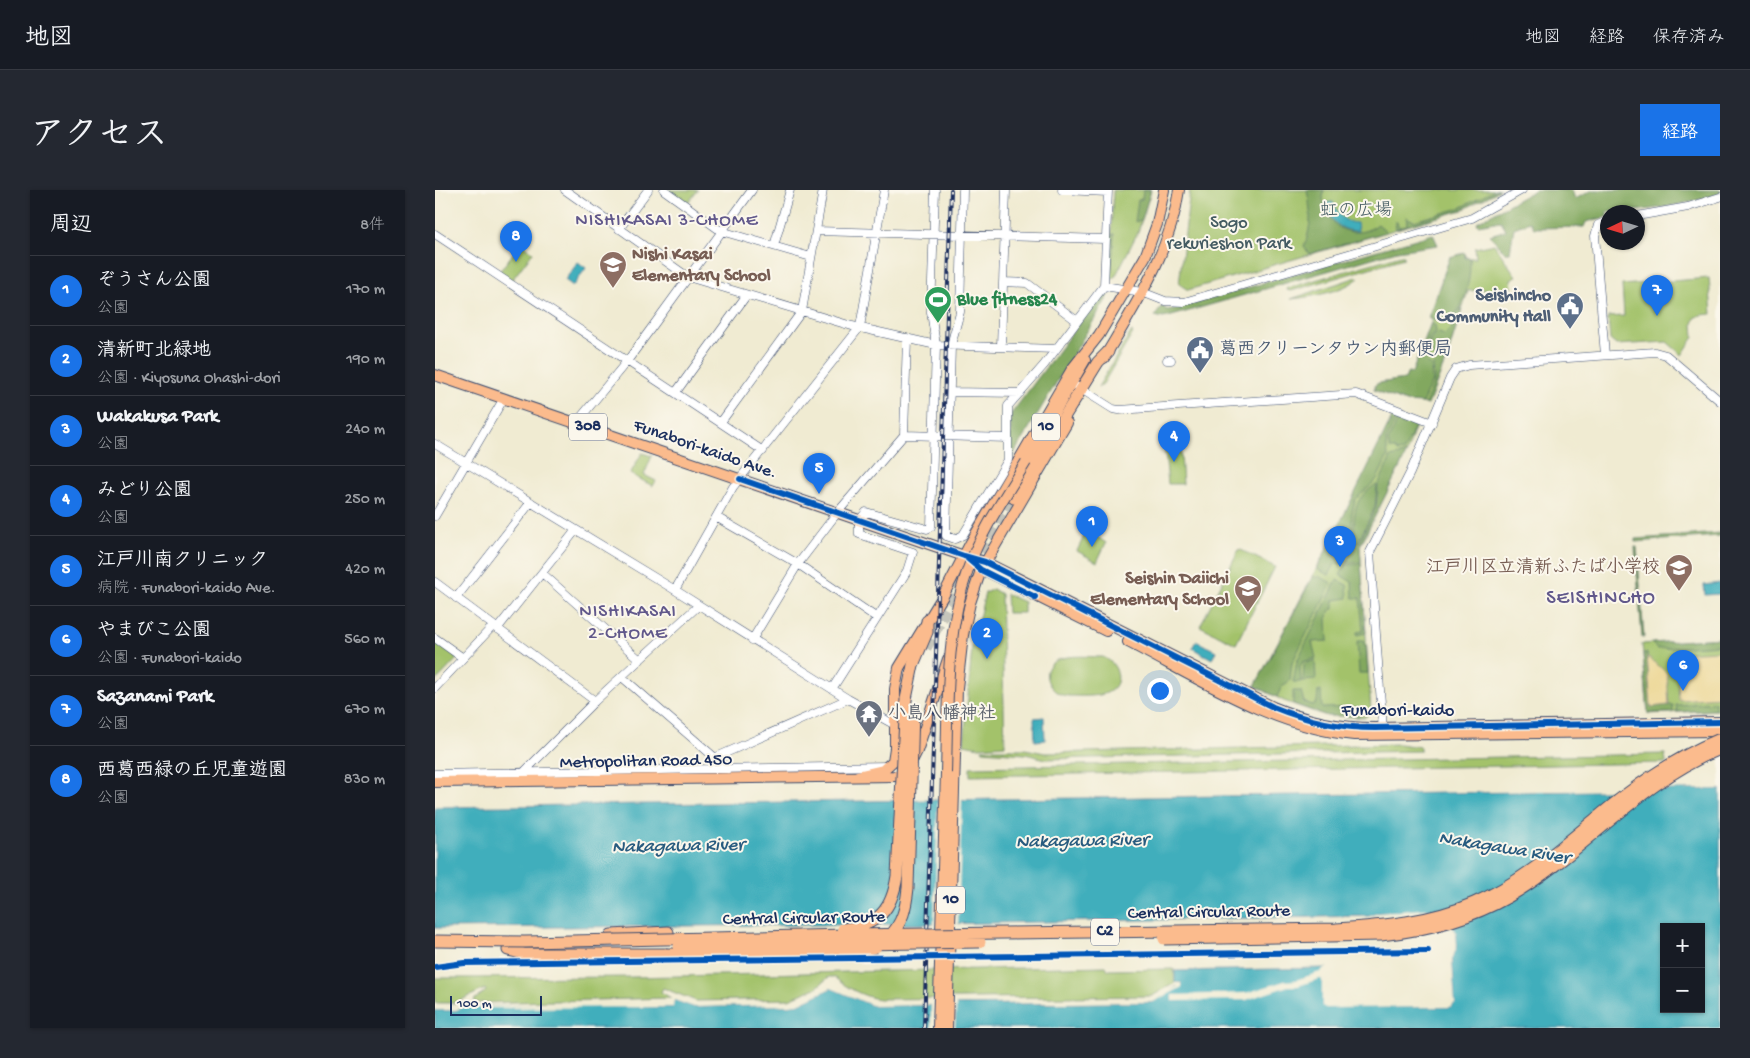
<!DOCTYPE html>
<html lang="ja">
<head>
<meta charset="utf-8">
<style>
  body { margin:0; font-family:"Gochi Hand","Klee One",sans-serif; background:#242831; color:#f1f3f6 }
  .controls { position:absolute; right:15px; bottom:15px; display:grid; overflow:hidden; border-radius:0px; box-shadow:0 1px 4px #0004 }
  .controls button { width:45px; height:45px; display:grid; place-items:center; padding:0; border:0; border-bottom:1px solid #363941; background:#171b24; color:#f1f3f6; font:25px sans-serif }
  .compass { position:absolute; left:1165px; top:15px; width:45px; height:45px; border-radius:50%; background:#171b24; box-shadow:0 1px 4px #0004; rotate:266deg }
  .scale { position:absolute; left:15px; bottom:12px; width:92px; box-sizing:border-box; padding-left:5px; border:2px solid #1b2f5e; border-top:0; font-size:14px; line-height:18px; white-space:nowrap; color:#1b2f5e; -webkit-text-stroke:4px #fbf7ec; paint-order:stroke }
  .you { position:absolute; left:724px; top:500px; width:18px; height:18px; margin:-12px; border:4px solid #fff; border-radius:50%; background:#1a73e8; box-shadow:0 0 0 8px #1a73e833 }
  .badge { display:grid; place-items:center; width:32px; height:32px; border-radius:50%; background:#1a73e8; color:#fff; font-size:16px; font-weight:700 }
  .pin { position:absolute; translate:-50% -41px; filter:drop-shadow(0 1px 2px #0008) }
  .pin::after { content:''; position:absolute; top:26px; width:18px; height:15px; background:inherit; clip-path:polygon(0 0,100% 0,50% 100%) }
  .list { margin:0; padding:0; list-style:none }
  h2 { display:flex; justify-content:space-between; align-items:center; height:65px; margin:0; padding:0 20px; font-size:21px }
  h2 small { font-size:16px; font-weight:400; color:#9ea1a6 }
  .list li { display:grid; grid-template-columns:32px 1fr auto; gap:15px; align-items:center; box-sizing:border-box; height:70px; padding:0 20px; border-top:1px solid #363941 }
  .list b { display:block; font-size:19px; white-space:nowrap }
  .list p { margin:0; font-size:16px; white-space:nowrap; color:#9ea1a6 }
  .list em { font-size:16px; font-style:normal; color:#9ea1a6 }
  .map { position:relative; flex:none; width:1285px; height:838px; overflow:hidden; border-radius:0px }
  header { display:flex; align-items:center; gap:30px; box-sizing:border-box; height:70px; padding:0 25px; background:#171b24; border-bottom:1px solid #363941 }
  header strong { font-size:24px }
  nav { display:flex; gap:28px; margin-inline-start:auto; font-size:18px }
  .intro { display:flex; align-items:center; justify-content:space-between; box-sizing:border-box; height:120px; padding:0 30px }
  h1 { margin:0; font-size:35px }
  .button { padding:12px 22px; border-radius:0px; background:#1a73e8; color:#fff; font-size:18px; font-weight:700 }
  main { display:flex; gap:30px; padding:0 30px }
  aside { flex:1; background:#171b24; border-radius:0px; box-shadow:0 1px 4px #0004 }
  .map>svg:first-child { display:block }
  .green { fill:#a3c26a; stroke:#5f7864 }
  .forest { fill:#82a85e; stroke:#4e6c5e }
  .sand { fill:#eeda9e; stroke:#84847e }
  .water { fill:#40aebc; stroke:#2e6e8d; fill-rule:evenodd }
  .pier { fill:#f0ebd2 }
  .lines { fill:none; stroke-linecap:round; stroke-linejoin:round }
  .highway-tunnel { stroke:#c5c5bb; stroke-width:11; stroke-dasharray:11 5.5; stroke-linecap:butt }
  .minor-casing { stroke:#3b4b6f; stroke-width:9 }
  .major-casing { stroke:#3b4b6f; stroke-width:12 }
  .highway-casing { stroke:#3b4b6f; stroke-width:13 }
  .minor { stroke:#fff; stroke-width:8 }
  .major { stroke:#fbbb8d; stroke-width:10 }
  .highway { stroke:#fbbb8d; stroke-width:11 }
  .rail-casing { stroke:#1b2f5e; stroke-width:4 }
  .rail { stroke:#fbf7ec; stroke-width:2; stroke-dasharray:5.5; stroke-linecap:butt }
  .major-bridge-casing { stroke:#3b4b6f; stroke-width:12; stroke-linecap:butt }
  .highway-bridge-casing { stroke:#3b4b6f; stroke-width:13; stroke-linecap:butt }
  .major-bridge { stroke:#fbbb8d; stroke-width:10 }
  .highway-bridge { stroke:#fbbb8d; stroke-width:11 }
  .cycleway-casing { stroke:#fbf7ec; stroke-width:9 }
  .cycleway { stroke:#0057b8; stroke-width:6 }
  .labels { text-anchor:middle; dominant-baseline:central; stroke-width:4; stroke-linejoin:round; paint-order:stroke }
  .shield { fill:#fbf7ec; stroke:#5e6b89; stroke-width:1 }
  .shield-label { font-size:16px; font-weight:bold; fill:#1b2f5e }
  .park-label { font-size:18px; fill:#445b62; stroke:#fbf7ec }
  .education-label { font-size:18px; font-weight:bold; fill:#785e54; stroke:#fbf7ec; text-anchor:end }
  .service-label { font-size:18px; font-weight:bold; fill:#4e5e75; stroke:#fbf7ec; text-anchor:end }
  .leisure-label { font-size:18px; font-weight:bold; fill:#27864d; stroke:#fbf7ec; text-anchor:start }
  .street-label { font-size:18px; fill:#1b2f5e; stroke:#fbf7ec }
  .worship-label { font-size:18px; font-weight:bold; fill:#5b616d; stroke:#fbf7ec; text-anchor:start }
  .neighbourhood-label { font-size:19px; letter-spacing:1px; fill:#61588b; stroke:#fbf7ec }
  .water-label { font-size:19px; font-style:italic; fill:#285b7f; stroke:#fbf7ec }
  .quarter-label { font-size:20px; letter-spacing:1px; fill:#61588b; stroke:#fbf7ec }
</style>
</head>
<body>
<header>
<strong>地図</strong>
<nav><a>地図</a><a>経路</a><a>保存済み</a></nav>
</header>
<div class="intro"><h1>アクセス</h1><a class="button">経路</a></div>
<main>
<aside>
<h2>周辺<small>8件</small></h2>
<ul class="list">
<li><span class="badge">1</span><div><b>ぞうさん公園</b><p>公園</p></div><em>170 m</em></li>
<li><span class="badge">2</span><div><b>清新町北緑地</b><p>公園 · Kiyosuna Ohashi-dori</p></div><em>190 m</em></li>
<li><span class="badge">3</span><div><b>Wakakusa Park</b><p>公園</p></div><em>240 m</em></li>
<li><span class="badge">4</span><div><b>みどり公園</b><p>公園</p></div><em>250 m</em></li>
<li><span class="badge">5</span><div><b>江戸川南クリニック</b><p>病院 · Funabori-kaido Ave.</p></div><em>420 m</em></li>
<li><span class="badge">6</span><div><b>やまびこ公園</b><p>公園 · Funabori-kaido</p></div><em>560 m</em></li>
<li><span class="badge">7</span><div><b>Sazanami Park</b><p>公園</p></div><em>670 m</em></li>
<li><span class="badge">8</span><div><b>西葛西緑の丘児童遊園</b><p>公園</p></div><em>830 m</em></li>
</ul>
</aside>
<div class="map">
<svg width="1285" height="838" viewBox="0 0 1285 838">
  <rect width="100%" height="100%" fill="#fbf7ec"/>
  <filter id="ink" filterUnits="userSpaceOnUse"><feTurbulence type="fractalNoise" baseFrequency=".02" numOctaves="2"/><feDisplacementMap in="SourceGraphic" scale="10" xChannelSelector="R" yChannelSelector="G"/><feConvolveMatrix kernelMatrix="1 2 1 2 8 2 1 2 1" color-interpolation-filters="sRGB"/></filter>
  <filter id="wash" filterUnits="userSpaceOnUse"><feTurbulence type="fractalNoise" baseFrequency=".0096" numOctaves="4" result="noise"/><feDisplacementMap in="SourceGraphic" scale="20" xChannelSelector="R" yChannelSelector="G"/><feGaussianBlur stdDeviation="1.12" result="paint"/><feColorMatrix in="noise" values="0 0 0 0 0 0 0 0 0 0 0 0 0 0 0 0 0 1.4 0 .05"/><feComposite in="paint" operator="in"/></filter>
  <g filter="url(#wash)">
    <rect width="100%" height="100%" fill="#f0ebd2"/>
    <path class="green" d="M232,0H263L254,12L250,13Z
      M678,0H716L703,42L680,87L676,90L674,88Z
      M755,0H1065L1027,20L753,100L744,94Z
      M86,53L98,62L77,90L64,82Z
      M1059,54L1081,86L1076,89L1077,98L1033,101L1012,167L993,215L983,212H971L939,200L940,195L944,193L970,189L973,182L977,183L997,130L993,128L1015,67L1030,63L1031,68H1041L1040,58Z
      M966,65H969V68L856,101L852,100L853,98Z
      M922,87L924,88C907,102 877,107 856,109Z
      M1274,88L1277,124L1266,125L1260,128L1258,134L1259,147L1247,165L1232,152L1181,155L1175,150L1173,127L1189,126L1187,95Z
      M696,142L698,143L668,194L663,197Z
      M958,226L981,235L972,262L925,356L936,522L931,527L892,526L849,511L820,496L922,301Z
      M745,250L748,294H733L729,251Z
      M207,263L217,266L209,285L221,291L218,296L195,284Z
      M652,340L671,353L662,372L642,361Z
      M804,359L840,377L801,454L765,436Z
      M558,399L566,404L570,555L544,557L529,554L537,457L550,403Z
      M571,404L589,412V423H572Z
      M1285,448V520L1213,524L1207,454Z
      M0,450L21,466V470L0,492Z
      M668,467C685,474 690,497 669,504C659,507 645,506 634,506C615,506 601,480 622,470C634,464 655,467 668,467Z
      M964,554L985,557V561L611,569L590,564L548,561L547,559H590L610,563Z
      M1230,564L1231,573L535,586V577Z
      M671,776L673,780L739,779L740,793L717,806L444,809C429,807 410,797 399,787H394L381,798L354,809L261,811L228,798L226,802L236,808L41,813L39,810L51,801L50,799L20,813H0V788L198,787Z"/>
    <path class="forest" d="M708,0H716L707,30L700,32L703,10L707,9Z
      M872,0H889C883,32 916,55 943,34L952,42L874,64L869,56C877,37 876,20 872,0Z
      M1060,0H1065L1027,20L961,39L960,32H962L964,37L972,35L971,27L979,31L1025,18Z
      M1100,0H1137L1140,9L1158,0H1285V4C1248,15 1211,22 1172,22V27L1151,32L1149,37L1099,38L1095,32L1079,38L1075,62L1071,64L1055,45L1071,40L1066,31L1043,35L1042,32Z
      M676,44H679L676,90L674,88Z
      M998,44L1003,55L962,61L737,126L728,128L720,126L727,116L732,120L743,118Z
      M1030,63V68H1035C1036,86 1031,118 1015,129L1007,127L1001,131L993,128L1015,67Z
      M673,103L674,105L575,270L576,224L665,105Z
      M1028,116L1012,167L1001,168L996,165L995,149L1002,142L1009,145L1017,138V131Z
      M996,133L1000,135L1001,141L993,149L995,165L991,171L992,174L996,175L997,191L987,213L971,212L939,200L940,195L944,193L970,189L973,182L977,183Z
      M1011,169L993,215L990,214L999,191L998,176L1001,170Z
      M958,226L962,227L951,250L953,266L942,289L920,310L917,323V353L909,373L900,374L894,385L882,379Z
      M964,228L981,235L969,261L962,262L960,259H955L953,251Z
      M972,263L926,354L924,353L941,318L943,295L956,267Z
      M940,295H942L940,317L923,352H919C920,324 915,312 940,295Z
      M1285,343V346L1200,352V349Z
      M919,353L925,356L926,372L912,373Z
      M1200,357H1202L1209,447H1207Z
      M926,374L931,443L922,445V442L928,441L925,408H918L917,392L905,385L911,375Z
      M878,386L882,388L883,386L897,393L857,473L855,491L847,496L842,507L820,496Z
      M902,390L912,395L913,408L899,410V419L895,420L892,427L893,451L877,452L881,468L868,472L865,476L866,492H858L862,471Z
      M1285,448V455L1223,459L1218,455L1217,453Z
      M922,451H929V455H931L933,483H924Z
      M1208,463H1212L1216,516L1238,515V523H1213Z
      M880,470L881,490L868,491L869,474Z
      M886,500L887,518L923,517L924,527L892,526L858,514V501H866L869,512L878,515L882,512L883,501Z
      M1280,512V520L1242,522L1241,515Z"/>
    <path class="sand" d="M1285,461V507L1244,510L1241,463Z
      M1212,466L1232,483L1234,515L1216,517Z"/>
    <path class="water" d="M898,12C902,24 909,33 922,33L923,41C905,41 894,30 890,13Z
      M143,72L151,78L138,96L130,90Z
      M1285,393V404L1270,405L1269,395Z
      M761,451L781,461L777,469L757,458Z
      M609,527L610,550L600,551L599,528Z
      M1285,599V838H0V820H21L35,813L38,816L237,817L239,810L259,817L354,815L363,814L396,798L439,816L718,812L747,793H740V781L889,778H892L891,817H1015L1020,813L1017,769L1022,756L1021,742L997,721L943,723L935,726L499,734L0,738V617ZM1229,737H1266V819H1229Z"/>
    <path class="pier" d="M1285,596V599L527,608L523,736H499L503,609H482L483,606Z
      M990,719L1005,724L1021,742L1022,756L1017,770L1020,813L1015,817L891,818L887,816V789H884L863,796H853L811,810L737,811V805L811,803L850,791L861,790L885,782L889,778H894V815L1014,814L1017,812L1014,769L1020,755L1018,743L1015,737L997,723L990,722L943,725L936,728L935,726L943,723Z
      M740,793H747V797L718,812L521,814L520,838H496V815L439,816L396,798L363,814L354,815L259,817L239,810L238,817L42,818L35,814L21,820H0V817H21L35,811L42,816L236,815L239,807L259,815L354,813L362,812L396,796L439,813L717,809L743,796L738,795Z"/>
  </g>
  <g filter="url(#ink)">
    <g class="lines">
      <path class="highway-tunnel" d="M537,376L579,308
        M491,458L528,390"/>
      <defs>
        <path id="minor" d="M130,0L253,87L417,136L501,155L621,159
          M229,0L286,41L376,67
          M528,0L525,122L516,155L511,346L520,349L528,345L573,270V216L609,175L669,96L707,102L730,111L749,112L1037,28L1087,0
          M627,0L673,2
          M1202,26L1253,17L1285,7
          M184,39L213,0
          M381,41L670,49
          M0,44L328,261
          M339,56L355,0
          M568,92L592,93L642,131
          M669,96L673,0
          M566,157L571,0
          M1170,165L1160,46L1163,35L1172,31
          M732,170H736
          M643,197L678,219L684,220L921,204L997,233
          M241,202L311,106
          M513,202L585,203
          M286,232L367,121L388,0
          M141,233L193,170L317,0
          M469,245L573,248
          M0,254L240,400L413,509L460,535
          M0,326L69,208
          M281,327L363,374L442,428
          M107,383L205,470
          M0,392L160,511
          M240,400L298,297L425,137L449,0
          M21,408L96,312
          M62,439L141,340
          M0,448L28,468
          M317,450L363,374L402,323L469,245L472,148
          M187,487L293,579
          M0,498L58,436
          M397,499L472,381L478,362L424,344V331L431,322L492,339L496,337L501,155L496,122L500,0
          M948,541L935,362L975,283L1015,188L1021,179L1034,175L1220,162L1231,165L1285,211
          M279,568L413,509
          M89,582L160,511L263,416
          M0,584L453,576"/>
        <path id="major" d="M669,168C701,114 735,63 744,0
          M0,185L529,366L550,372L838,517C872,531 903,538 940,538L1285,532
          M591,272L650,170
          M541,376L671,441
          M693,452C763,488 840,538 919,545L1285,541
          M422,586L448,580L458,571L460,558V499L464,478L508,406L535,354L637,179L664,145L710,67L722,34L729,0
          M0,592L462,586L473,579L482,561L513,469
          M503,838L511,583
          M512,838L522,498L528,445L535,413L546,380L632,233"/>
        <path id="highway" d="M579,308L663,172L673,162
          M471,509L478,475L492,442V431
          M176,745L233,742
          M73,760L90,764H231"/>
      </defs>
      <use href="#minor" class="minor-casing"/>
      <use href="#major" class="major-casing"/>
      <use href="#highway" class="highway-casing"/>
      <use href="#minor" class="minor"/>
      <use href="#major" class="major"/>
      <use href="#highway" class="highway"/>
      <defs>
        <path id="rail" d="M489,838L516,0"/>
      </defs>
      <use href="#rail" class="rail-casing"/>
      <use href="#rail" class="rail"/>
      <defs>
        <path id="major-bridge" d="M511,583C513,515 510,444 533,379C546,341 570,307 591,272"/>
        <path id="highway-bridge" d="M408,739C443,736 457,720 462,686L471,509
          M454,747C468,733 471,717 473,698L478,519
          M729,749L946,745C991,740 1033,730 1073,707C1148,664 1203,592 1285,559
          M0,751L90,752L412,745L901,739C949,736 995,732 1039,713C1098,688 1142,641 1193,603C1222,581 1252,563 1285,549
          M244,757L545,752
          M231,764L416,763L441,757"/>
      </defs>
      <use href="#major-bridge" class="major-bridge-casing"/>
      <use href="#highway-bridge" class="highway-bridge-casing"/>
      <use href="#major-bridge" class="major-bridge"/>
      <use href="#highway-bridge" class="highway-bridge"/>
      <defs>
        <path id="cycleway" d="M305,289L529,366L550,372L838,517C872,531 903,538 940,538L1285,532
          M533,369L546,380L600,407
          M0,777L29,773L993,761"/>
      </defs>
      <use href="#cycleway" class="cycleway-casing"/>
      <use href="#cycleway" class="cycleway"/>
    </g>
  </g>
  <defs>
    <symbol id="school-pin" viewBox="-11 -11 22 30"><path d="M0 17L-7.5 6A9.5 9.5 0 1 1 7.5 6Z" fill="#8d6e63" stroke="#fbf7ec"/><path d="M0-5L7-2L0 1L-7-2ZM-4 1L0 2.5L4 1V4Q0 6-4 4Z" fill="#fff"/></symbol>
    <symbol id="stadium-pin" viewBox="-11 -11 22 30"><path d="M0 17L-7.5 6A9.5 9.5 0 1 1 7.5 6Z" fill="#2e9e5b" stroke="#fbf7ec"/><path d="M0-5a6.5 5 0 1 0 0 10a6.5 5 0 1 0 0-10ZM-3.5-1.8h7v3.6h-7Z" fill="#fff"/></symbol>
    <symbol id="civic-pin" viewBox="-11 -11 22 30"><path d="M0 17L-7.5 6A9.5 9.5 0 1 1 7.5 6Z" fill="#5c6f8a" stroke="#fbf7ec"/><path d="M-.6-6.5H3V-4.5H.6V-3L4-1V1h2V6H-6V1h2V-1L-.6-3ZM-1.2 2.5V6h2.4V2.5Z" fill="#fff"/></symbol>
    <symbol id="temple-pin" viewBox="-11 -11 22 30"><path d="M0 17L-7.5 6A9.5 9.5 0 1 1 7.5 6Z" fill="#6b7280" stroke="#fbf7ec"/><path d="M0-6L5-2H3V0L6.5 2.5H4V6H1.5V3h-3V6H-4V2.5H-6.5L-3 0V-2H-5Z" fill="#fff"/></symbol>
  </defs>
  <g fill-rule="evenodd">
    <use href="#school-pin" x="162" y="59" width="32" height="43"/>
    <use href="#stadium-pin" x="487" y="94" width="32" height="43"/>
    <use href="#civic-pin" x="1119" y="100" width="32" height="43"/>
    <use href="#civic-pin" x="749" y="144" width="32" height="43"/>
    <use href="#school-pin" x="1228" y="362" width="32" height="43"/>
    <use href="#school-pin" x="797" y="383" width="32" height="43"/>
    <use href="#temple-pin" x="418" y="508" width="32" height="43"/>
  </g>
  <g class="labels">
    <g class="shield">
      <rect x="134" y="223.5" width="38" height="27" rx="4"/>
      <rect x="597" y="223.5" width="28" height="27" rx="4"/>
      <rect x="502" y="696.5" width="28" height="27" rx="4"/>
      <rect x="656" y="728.5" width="28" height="27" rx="4"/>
    </g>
    <g class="shield-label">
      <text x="153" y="237">308</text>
      <text x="611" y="237">10</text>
      <text x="516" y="710">10</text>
      <text x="670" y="742">C2</text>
    </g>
    <g class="park-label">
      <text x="921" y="21">虹の広場</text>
      <text x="794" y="33">Sogo<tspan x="794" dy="21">rekurieshon Park</tspan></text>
    </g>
    <g class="education-label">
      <text x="197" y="65" text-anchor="start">Nishi Kasai<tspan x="197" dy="21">Elementary School</tspan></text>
      <text x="1225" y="378">江戸川区立清新ふたば小学校</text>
      <text x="794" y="389">Seishin Daiichi<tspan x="794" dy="21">Elementary School</tspan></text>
    </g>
    <g class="service-label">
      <text x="1116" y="106">Seishincho<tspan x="1116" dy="21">Community Hall</tspan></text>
      <text x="784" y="160" text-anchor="start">葛西クリーンタウン内郵便局</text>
    </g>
    <g class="leisure-label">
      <text x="522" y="110">Blue fitness24</text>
    </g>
    <g class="street-label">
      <text transform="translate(270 260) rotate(19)">Funabori-kaido Ave.</text>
      <text x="963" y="521">Funabori-kaido</text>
      <text transform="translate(211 572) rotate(-1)">Metropolitan Road 450</text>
      <text transform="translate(774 723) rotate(-1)">Central Circular Route</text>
      <text transform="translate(369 729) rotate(-1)">Central Circular Route</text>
    </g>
    <g class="worship-label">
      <text x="453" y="524">小島八幡神社</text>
    </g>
    <g class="neighbourhood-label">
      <text x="232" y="31">NISHIKASAI 3-CHOME</text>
      <text x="193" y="422">NISHIKASAI<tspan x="193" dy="22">2-CHOME</tspan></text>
    </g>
    <g class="water-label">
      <text transform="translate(647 652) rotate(-1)">Nakagawa River</text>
      <text transform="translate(243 657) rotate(-1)">Nakagawa River</text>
      <text transform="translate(1069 659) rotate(9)">Nakagawa River</text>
    </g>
    <g class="quarter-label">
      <text x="1166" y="409">SEISHINCHO</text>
    </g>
  </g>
</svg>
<div class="controls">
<button>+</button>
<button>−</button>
</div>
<svg class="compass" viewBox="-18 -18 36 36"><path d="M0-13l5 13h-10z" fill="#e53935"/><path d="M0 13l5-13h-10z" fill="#9ea1a6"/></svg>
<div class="scale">100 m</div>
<div class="you"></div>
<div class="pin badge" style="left:657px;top:357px">1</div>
<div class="pin badge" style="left:552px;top:469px">2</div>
<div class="pin badge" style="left:905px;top:377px">3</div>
<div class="pin badge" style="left:739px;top:272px">4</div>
<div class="pin badge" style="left:384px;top:304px">5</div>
<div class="pin badge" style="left:1248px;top:501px">6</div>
<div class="pin badge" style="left:1222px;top:126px">7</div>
<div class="pin badge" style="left:81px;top:72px">8</div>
</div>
</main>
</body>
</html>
